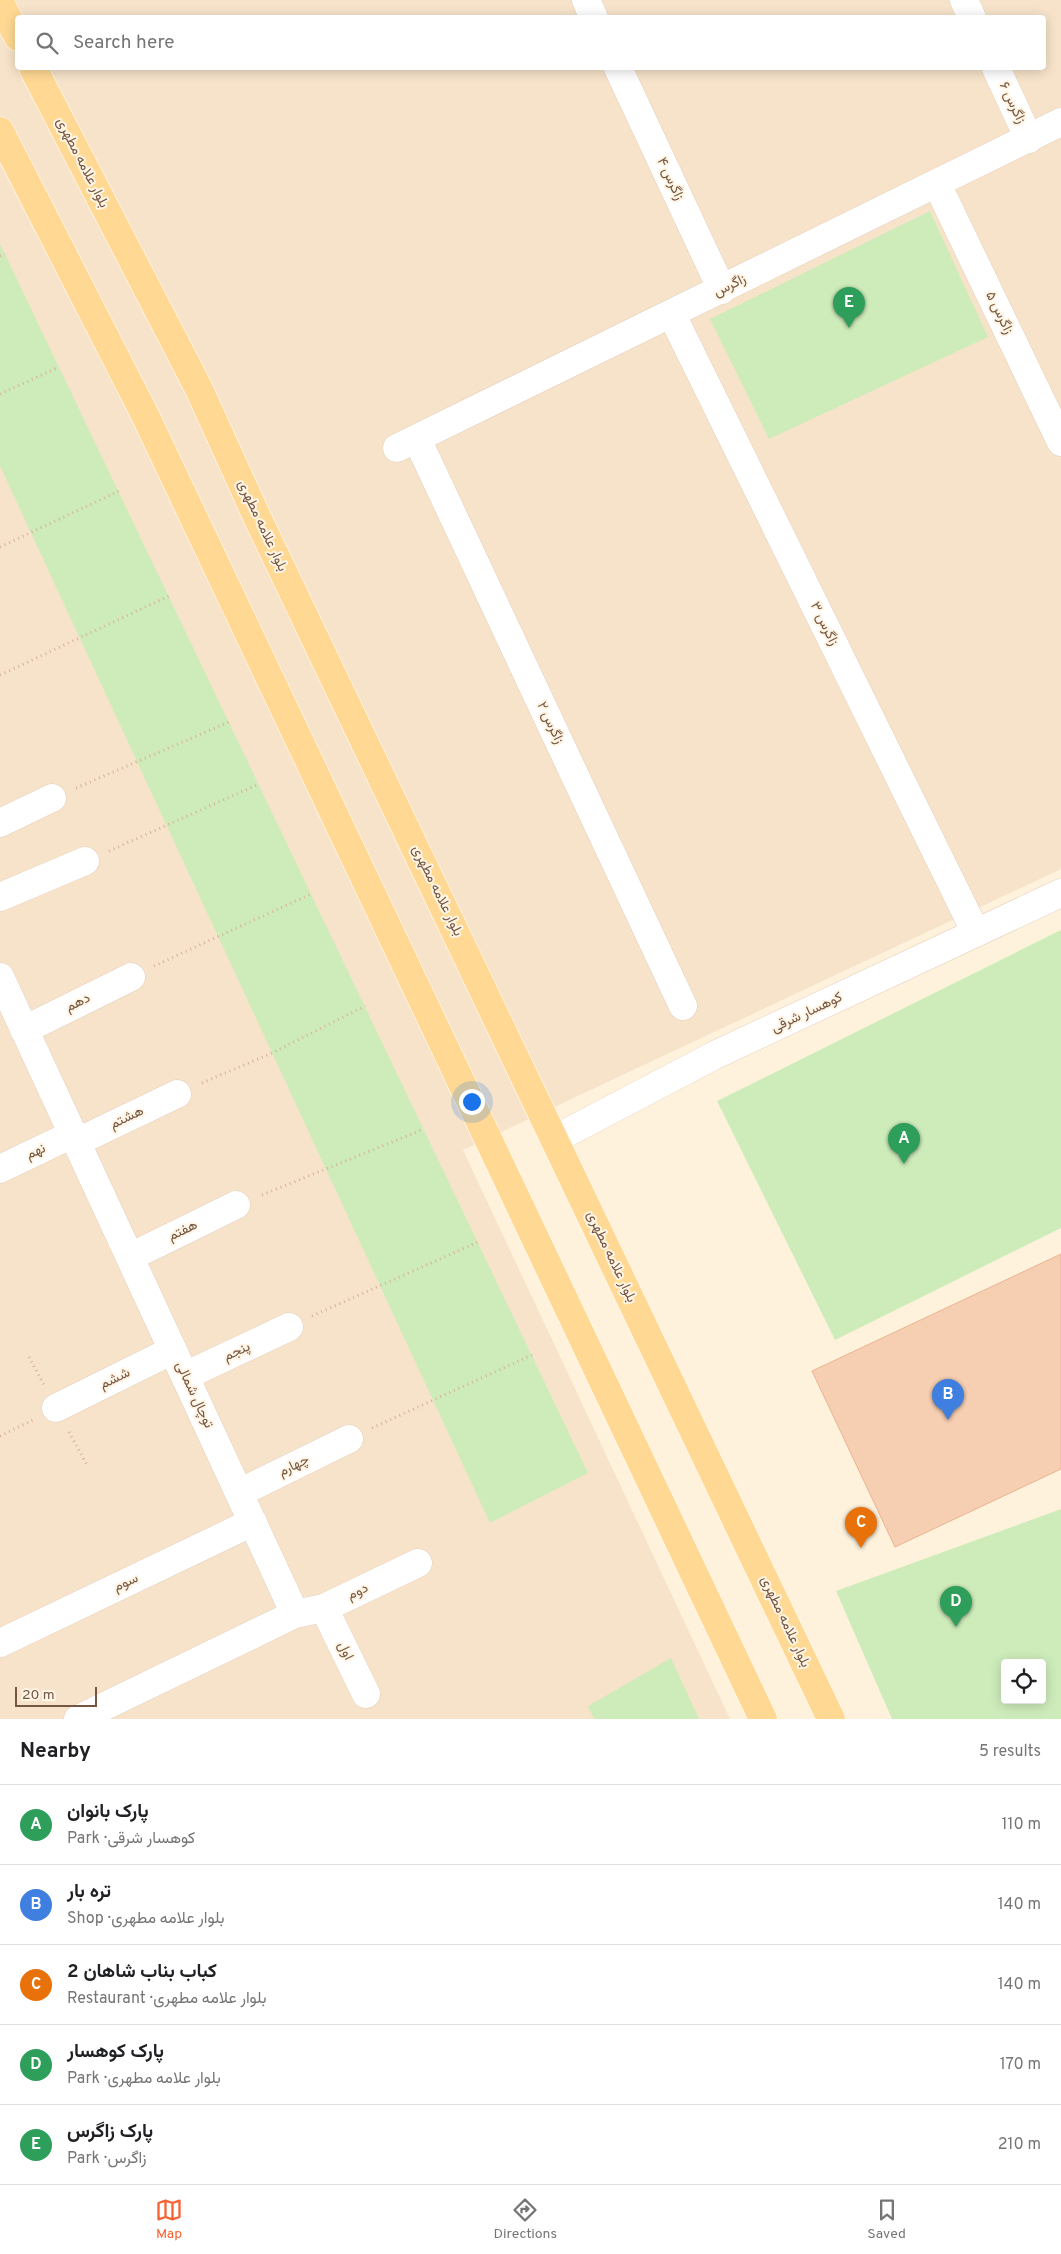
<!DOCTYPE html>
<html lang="en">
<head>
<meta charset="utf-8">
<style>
  body { margin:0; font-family:Overpass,Vazirmatn,sans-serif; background:#f6f6f6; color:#202124 }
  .controls { position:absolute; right:15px; bottom:15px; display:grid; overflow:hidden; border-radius:5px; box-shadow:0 2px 12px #0003 }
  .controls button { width:45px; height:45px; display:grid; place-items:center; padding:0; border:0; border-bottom:1px solid #e0e0e0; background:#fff; color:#202124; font:25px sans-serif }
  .scale { position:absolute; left:15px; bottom:12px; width:82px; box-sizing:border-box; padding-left:5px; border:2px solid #755643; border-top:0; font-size:14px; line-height:18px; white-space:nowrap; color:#755643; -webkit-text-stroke:4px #fff5e5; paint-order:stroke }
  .you { position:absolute; left:471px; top:1101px; width:18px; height:18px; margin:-12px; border:4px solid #fff; border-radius:50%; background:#1a73e8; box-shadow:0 0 0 8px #1a73e833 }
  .badge { display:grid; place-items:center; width:32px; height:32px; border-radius:50%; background:#f56335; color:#fff; font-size:16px; font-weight:700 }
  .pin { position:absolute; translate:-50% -41px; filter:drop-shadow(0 1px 2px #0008) }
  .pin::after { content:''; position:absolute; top:26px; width:18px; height:15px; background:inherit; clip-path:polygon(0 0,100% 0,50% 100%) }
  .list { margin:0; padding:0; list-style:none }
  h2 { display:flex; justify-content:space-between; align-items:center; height:65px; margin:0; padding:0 20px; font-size:21px }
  h2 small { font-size:16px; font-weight:400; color:#757577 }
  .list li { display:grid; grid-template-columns:32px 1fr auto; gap:15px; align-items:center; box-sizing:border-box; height:80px; padding:0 20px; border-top:1px solid #e0e0e0 }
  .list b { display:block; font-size:19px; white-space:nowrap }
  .list p { margin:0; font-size:16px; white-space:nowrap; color:#757577 }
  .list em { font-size:16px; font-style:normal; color:#757577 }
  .icon { flex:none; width:28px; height:28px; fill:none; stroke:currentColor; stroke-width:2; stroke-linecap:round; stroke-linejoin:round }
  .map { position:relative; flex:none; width:1061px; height:1719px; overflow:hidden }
  .search { position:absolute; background:#fff; box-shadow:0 2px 12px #0003; left:15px; right:15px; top:15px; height:55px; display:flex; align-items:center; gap:12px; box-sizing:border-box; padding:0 18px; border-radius:5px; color:#757577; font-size:19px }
  .sheet { height:465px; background:#fff }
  nav { display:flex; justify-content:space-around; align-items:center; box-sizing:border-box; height:70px; border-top:1px solid #e0e0e0; background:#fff; font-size:14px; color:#757577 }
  nav a { display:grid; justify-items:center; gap:2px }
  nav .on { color:#f56335 }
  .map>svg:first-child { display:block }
  .residential { fill:#f7e3ca; fill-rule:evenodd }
  .green { fill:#ceecba; fill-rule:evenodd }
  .building { fill:#f6ceb1; stroke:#eab490 }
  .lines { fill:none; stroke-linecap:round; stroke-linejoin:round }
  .minor-casing { stroke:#e5cfbb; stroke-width:29 }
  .major-casing { stroke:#fff; stroke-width:29 }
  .path { stroke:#dab195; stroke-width:3; stroke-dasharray:1 4; stroke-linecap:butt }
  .minor { stroke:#fff; stroke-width:28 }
  .major { stroke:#ffd993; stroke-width:28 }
  .labels { text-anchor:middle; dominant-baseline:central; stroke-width:4; stroke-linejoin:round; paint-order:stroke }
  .street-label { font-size:14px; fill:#755643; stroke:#fff5e5 }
</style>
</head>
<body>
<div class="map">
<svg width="1061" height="1719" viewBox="0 0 1061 1719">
  <rect width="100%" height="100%" fill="#fef2dc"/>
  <path class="residential" d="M0,0H1061V869L463,1150L730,1719H0ZM18,18H1044V68H18Z"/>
  <path class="green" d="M930,211L988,337L769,439L710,319Z
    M0,244L588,1473L490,1523L0,466Z
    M1061,930V1228L835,1340L717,1101Z
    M1061,1509V1719H892L836,1591ZM1005,1663H1042V1700H1005Z
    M671,1658L699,1719H594L588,1706Z"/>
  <path class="building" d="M1061,1254V1469L895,1547L812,1371Z"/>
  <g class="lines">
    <defs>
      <path id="minor" d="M586,0L594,18
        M964,0L972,18
        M618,68L722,290
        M996,68L1029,139
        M937,184L1061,442
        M672,315L976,933
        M417,439L683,1006
        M397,448L1061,122
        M0,823L52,798
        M0,897L85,861
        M0,977L295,1614L78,1719
        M24,1030L131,977
        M555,1139L715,1055L1061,893
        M77,1142L177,1094
        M0,1169L73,1134
        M130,1257L236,1205
        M185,1376L289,1327
        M56,1408L173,1350
        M239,1493L349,1439
        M324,1608L366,1694
        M295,1614L324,1608L418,1563
        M0,1643L253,1522"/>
      <path id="major" d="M0,3L18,37
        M33,68L198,387L257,517L831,1719
        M0,131L145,415L763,1719"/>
    </defs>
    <use href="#minor" class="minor-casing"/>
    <use href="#major" class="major-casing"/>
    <path class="path" d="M0,256L5,254
      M0,394L59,367
      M0,547L119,491
      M0,675L169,596
      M76,788L229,722
      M109,851L259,784
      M154,966L311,894
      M202,1083L272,1053L365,1006
      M262,1195L424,1129
      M312,1316L478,1242
      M29,1357L44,1385
      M372,1428L532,1355
      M69,1432L87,1465
      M0,1436L33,1420"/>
    <use href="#minor" class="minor"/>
    <use href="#major" class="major"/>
  </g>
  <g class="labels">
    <g class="street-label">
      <text transform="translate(1012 103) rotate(65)">زاگرس ۶</text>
      <text transform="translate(82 163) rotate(63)">بلوار علامه مطهری</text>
      <text transform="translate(670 179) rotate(65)">زاگرس ۴</text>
      <text transform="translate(730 286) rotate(-26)">زاگرس</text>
      <text transform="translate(999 313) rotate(64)">زاگرس ۵</text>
      <text transform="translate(262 526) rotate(65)">بلوار علامه مطهری</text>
      <text transform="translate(824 624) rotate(64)">زاگرس ۳</text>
      <text transform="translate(550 723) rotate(65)">زاگرس ۲</text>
      <text transform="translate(437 891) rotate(64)">بلوار علامه مطهری</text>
      <text transform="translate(78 1003) rotate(-26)">دهم</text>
      <text transform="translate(807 1013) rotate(-25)">کوهسار شرقی</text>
      <text transform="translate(127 1118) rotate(-26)">هشتم</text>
      <text transform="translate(36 1152) rotate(-25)">نهم</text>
      <text transform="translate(183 1231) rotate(-26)">هفتم</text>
      <text transform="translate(611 1257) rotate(65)">بلوار علامه مطهری</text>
      <text transform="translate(237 1352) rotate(-25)">پنجم</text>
      <text transform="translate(115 1379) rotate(-26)">ششم</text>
      <text transform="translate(194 1395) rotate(65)">توچال شمالی</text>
      <text transform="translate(294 1466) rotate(-26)">چهارم</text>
      <text transform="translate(126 1583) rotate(-25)">سوم</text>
      <text transform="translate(358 1592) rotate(-25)">دوم</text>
      <text transform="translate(785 1622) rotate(65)">بلوار علامه مطهری</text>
      <text transform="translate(345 1651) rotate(64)">اول</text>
    </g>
  </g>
</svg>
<div class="controls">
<button><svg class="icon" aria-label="locate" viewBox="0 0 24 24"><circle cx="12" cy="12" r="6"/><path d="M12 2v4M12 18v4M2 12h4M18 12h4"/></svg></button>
</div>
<div class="scale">20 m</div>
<div class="you"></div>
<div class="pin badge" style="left:904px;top:1164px;background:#2e9e5b">A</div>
<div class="pin badge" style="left:948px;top:1420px;background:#3f7fe0">B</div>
<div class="pin badge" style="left:861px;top:1548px;background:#e8710a">C</div>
<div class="pin badge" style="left:956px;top:1627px;background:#2e9e5b">D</div>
<div class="pin badge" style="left:849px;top:328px;background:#2e9e5b">E</div>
<div class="search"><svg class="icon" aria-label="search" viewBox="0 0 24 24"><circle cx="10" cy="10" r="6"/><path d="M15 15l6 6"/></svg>Search here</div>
</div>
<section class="sheet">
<h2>Nearby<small>5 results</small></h2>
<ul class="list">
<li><span class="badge" style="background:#2e9e5b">A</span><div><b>پارک بانوان</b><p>Park · کوهسار شرقی</p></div><em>110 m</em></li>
<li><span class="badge" style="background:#3f7fe0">B</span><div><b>تره بار</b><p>Shop · بلوار علامه مطهری</p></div><em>140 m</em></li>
<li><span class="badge" style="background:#e8710a">C</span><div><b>کباب بناب شاهان 2</b><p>Restaurant · بلوار علامه مطهری</p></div><em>140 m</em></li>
<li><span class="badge" style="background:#2e9e5b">D</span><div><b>پارک کوهسار</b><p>Park · بلوار علامه مطهری</p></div><em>170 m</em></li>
<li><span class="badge" style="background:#2e9e5b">E</span><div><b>پارک زاگرس</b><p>Park · زاگرس</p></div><em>210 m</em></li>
</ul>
</section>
<nav>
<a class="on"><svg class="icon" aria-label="map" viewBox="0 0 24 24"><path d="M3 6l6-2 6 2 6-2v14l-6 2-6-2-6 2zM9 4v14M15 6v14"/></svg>Map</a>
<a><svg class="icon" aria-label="directions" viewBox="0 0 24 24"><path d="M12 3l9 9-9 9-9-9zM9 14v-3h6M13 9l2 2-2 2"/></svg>Directions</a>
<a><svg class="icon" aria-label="saved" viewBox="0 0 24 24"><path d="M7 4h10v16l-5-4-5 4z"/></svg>Saved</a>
</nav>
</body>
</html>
